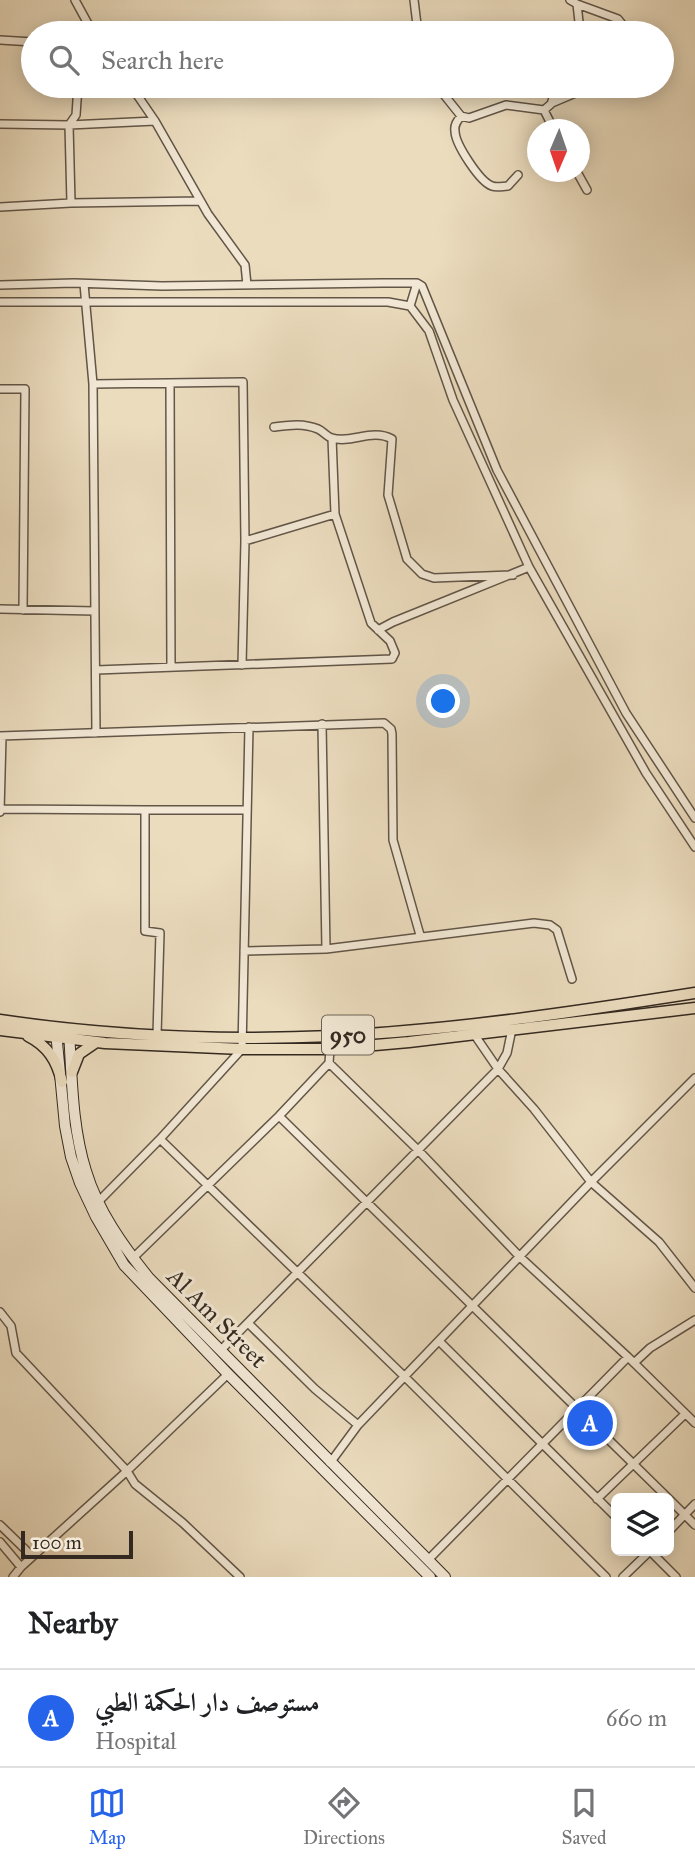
<!DOCTYPE html>
<html lang="en">
<head>
<meta charset="utf-8">
<style>
  body { margin:0; font-family:"IM FELL Great Primer",Amiri,serif; background:#f6f6f6; color:#202124 }
  .controls { position:absolute; right:21px; bottom:21px; display:grid; overflow:hidden; border-radius:10px; box-shadow:0 4px 18px #0003 }
  .controls button { width:63px; height:63px; display:grid; place-items:center; padding:0; border:0; border-bottom:2px solid #e0e0e0; background:#fff; color:#202124; font:35px sans-serif }
  .compass { position:absolute; left:527px; top:119px; width:63px; height:63px; border-radius:50%; background:#fff; box-shadow:0 4px 18px #0003; rotate:182deg }
  .scale { position:absolute; left:21px; bottom:18px; width:112px; box-sizing:border-box; padding-left:7px; border:4px solid #342920; border-top:0; font-size:19px; line-height:24px; white-space:nowrap; color:#342920; -webkit-text-stroke:5px #f2e8d5; paint-order:stroke }
  .you { position:absolute; left:444px; top:702px; width:24px; height:24px; margin:-18px; border:5px solid #fff; border-radius:50%; background:#1a73e8; box-shadow:0 0 0 10px #1a73e833 }
  .badge { display:grid; place-items:center; width:46px; height:46px; border-radius:50%; background:#2563eb; color:#fff; font-size:23px; font-weight:700 }
  .pin { position:absolute; translate:-50% -50%; border:4px solid #fff; box-shadow:0 2px 7px #0006 }
  .list { margin:0; padding:0; list-style:none }
  h2 { display:flex; justify-content:space-between; align-items:center; height:91px; margin:0; padding:0 28px; font-size:30px }
  h2 small { font-size:23px; font-weight:400; color:#757577 }
  .list li { display:grid; grid-template-columns:46px 1fr auto; gap:21px; align-items:center; box-sizing:border-box; height:98px; padding:0 28px; border-top:2px solid #e0e0e0 }
  .list b { display:block; font-size:26px; white-space:nowrap }
  .list p { margin:0; font-size:23px; white-space:nowrap; color:#757577 }
  .list em { font-size:23px; font-style:normal; color:#757577 }
  .icon { flex:none; width:38px; height:38px; fill:none; stroke:currentColor; stroke-width:2; stroke-linecap:round; stroke-linejoin:round }
  .map { position:relative; flex:none; width:695px; height:1577px; overflow:hidden }
  .search { position:absolute; background:#fff; box-shadow:0 4px 18px #0003; left:21px; right:21px; top:21px; height:77px; display:flex; align-items:center; gap:18px; box-sizing:border-box; padding:0 24px; border-radius:38px; color:#757577; font-size:26px }
  .sheet { height:189px; background:#fff }
  nav { display:flex; justify-content:space-around; align-items:center; box-sizing:border-box; height:98px; border-top:2px solid #e0e0e0; background:#fff; font-size:19px; color:#757577 }
  nav a { display:grid; justify-items:center; gap:4px }
  nav .on { color:#2563eb }
  .map>svg:first-child { display:block }
  .lines { fill:none; stroke-linecap:round; stroke-linejoin:round }
  .minor-casing { stroke:#625648; stroke-width:10 }
  .secondary-casing { stroke:#342920; stroke-width:12 }
  .primary-casing { stroke:#342920; stroke-width:13 }
  .minor { stroke:#f2e8d5; stroke-width:7 }
  .secondary { stroke:#f2e8d5; stroke-width:10 }
  .primary { stroke:#ebdcbe; stroke-width:10 }
  .labels { text-anchor:middle; dominant-baseline:central; stroke-width:6; stroke-linejoin:round; paint-order:stroke }
  .shield { fill:#f2e8d5; stroke:#6d6256; stroke-width:2 }
  .shield-label { font-size:23px; font-weight:bold; fill:#342920 }
  .street-label { font-size:24px; fill:#342920; stroke:#f2e8d5 }
</style>
</head>
<body>
<div class="map">
<svg width="695" height="1577" viewBox="0 0 695 1577">
  <rect width="100%" height="100%" fill="#ebdcbe"/>
  <filter id="stains"><feTurbulence type="fractalNoise" baseFrequency=".00286" numOctaves="4"/><feColorMatrix values="0 0 0 0 .2 0 0 0 0 .09 0 0 0 0 .02 0 0 0 .5 -.17"/></filter>
  <radialGradient id="worn" r=".72"><stop offset=".6" stop-color="#630" stop-opacity="0"/><stop offset="1" stop-color="#630" stop-opacity=".3"/></radialGradient>
  <g class="lines">
    <defs>
      <path id="minor" d="M75,0L93,33
        M414,0L418,33
        M570,0L577,4L579,22L576,33
        M577,4L618,19L629,33
        M0,40L33,42
        M131,86L155,121L208,214L245,265L247,285
        M437,86L461,116L469,118L506,105L544,110L551,104L557,86
        M552,103L592,86
        M544,110L554,130
        M461,116C457,121 454,125 455,131C455,144 480,182 492,186C497,188 503,186 508,186L518,175
        M0,124L69,125L155,121
        M577,172L587,190
        M71,203L69,125L76,115L78,86
        M0,207L71,203L200,201
        M84,284L93,384L96,733
        M0,285L74,283L162,286L383,283H417L422,286L497,470L626,713L695,818
        M0,302H388L410,306L429,331L453,400L529,567L646,773L695,847
        M410,306L417,283
        M170,383L171,667
        M93,384L243,382L245,541L242,665
        M0,389H25L23,610
        M274,427C290,425 303,423 318,429C323,431 327,437 332,438C351,444 372,428 392,439L388,495L407,559L422,574L434,578L513,575
        M332,438L335,514
        M0,609L95,611
        M378,630L393,622L529,567
        M96,670L392,659L395,653L390,641L371,623L335,514L245,541
        M0,736L384,723L391,729L392,734L393,840L420,935
        M0,809L145,810V931L160,933L157,1035
        M145,810H247
        M0,812L2,736
        M326,949L534,923L550,925L557,930L572,979
        M244,951L326,949L322,724
        M474,1034L498,1069L534,1109L591,1182L659,1242L695,1288
        M329,1063L418,1150L520,1257L628,1357L695,1423
        M279,1116L668,1498
        M160,1139L406,1378L606,1577
        M99,1201L160,1139L242,1049L249,727
        M133,1258L279,1116L329,1063L330,1049
        M0,1312L11,1326L16,1353L127,1471L21,1567L13,1577
        M248,1323L315,1389L358,1425
        M440,1342L616,1517
        M220,1351L498,1069L507,1053L512,1029
        M634,1363L650,1348L695,1320
        M228,1374L127,1471L135,1484L183,1523L240,1577
        M330,1463L358,1425L591,1182L695,1078
        M597,1499L685,1414
        M669,1499L695,1525
        M0,1525L32,1556
        M669,1531L695,1504
        M0,1542L21,1567
        M650,1551L676,1577
        M428,1560L628,1357
        M623,1577L650,1551"/>
      <path id="secondary" d="M56,1032L65,1126L71,1157L80,1183L96,1217L124,1265L228,1374L430,1577
        M69,1032C72,1078 72,1127 86,1171C98,1211 123,1246 149,1278L445,1577"/>
      <path id="primary" d="M0,1020C109,1036 222,1041 333,1036C454,1030 575,1012 695,993
        M0,1030L105,1043L242,1049H330L409,1042L695,1008
        M28,1036C48,1046 57,1061 62,1082
        M72,1072L79,1054L95,1043"/>
    </defs>
    <use href="#minor" class="minor-casing"/>
    <use href="#secondary" class="secondary-casing"/>
    <use href="#primary" class="primary-casing"/>
    <use href="#minor" class="minor"/>
    <use href="#secondary" class="secondary"/>
    <use href="#primary" class="primary"/>
  </g>
  <g class="labels">
    <rect class="shield" x="322" y="1015.5" width="52" height="39" rx="5"/>
    <g class="shield-label">
      <text x="348" y="1035">950</text>
    </g>
    <g class="street-label">
      <text transform="translate(217 1318) rotate(45)">Al Am Street</text>
    </g>
  </g>
  <rect width="100%" height="100%" filter="url(#stains)"/>
  <rect width="100%" height="100%" fill="url(#worn)"/>
</svg>
<div class="controls">
<button><svg class="icon" aria-label="layers" viewBox="0 0 24 24"><path d="M12 4l9 5-9 5-9-5zM3 14l9 5 9-5"/></svg></button>
</div>
<svg class="compass" viewBox="-18 -18 36 36"><path d="M0-13l5 13h-10z" fill="#e53935"/><path d="M0 13l5-13h-10z" fill="#757577"/></svg>
<div class="scale">100 m</div>
<div class="you"></div>
<div class="pin badge" style="left:590px;top:1423px">A</div>
<div class="search"><svg class="icon" aria-label="search" viewBox="0 0 24 24"><circle cx="10" cy="10" r="6"/><path d="M15 15l6 6"/></svg>Search here</div>
</div>
<section class="sheet">
<h2>Nearby<small></small></h2>
<ul class="list">
<li><span class="badge">A</span><div><b>مستوصف دار الحكمة الطبي</b><p>Hospital</p></div><em>660 m</em></li>
</ul>
</section>
<nav>
<a class="on"><svg class="icon" aria-label="map" viewBox="0 0 24 24"><path d="M3 6l6-2 6 2 6-2v14l-6 2-6-2-6 2zM9 4v14M15 6v14"/></svg>Map</a>
<a><svg class="icon" aria-label="directions" viewBox="0 0 24 24"><path d="M12 3l9 9-9 9-9-9zM9 14v-3h6M13 9l2 2-2 2"/></svg>Directions</a>
<a><svg class="icon" aria-label="saved" viewBox="0 0 24 24"><path d="M7 4h10v16l-5-4-5 4z"/></svg>Saved</a>
</nav>
</body>
</html>
